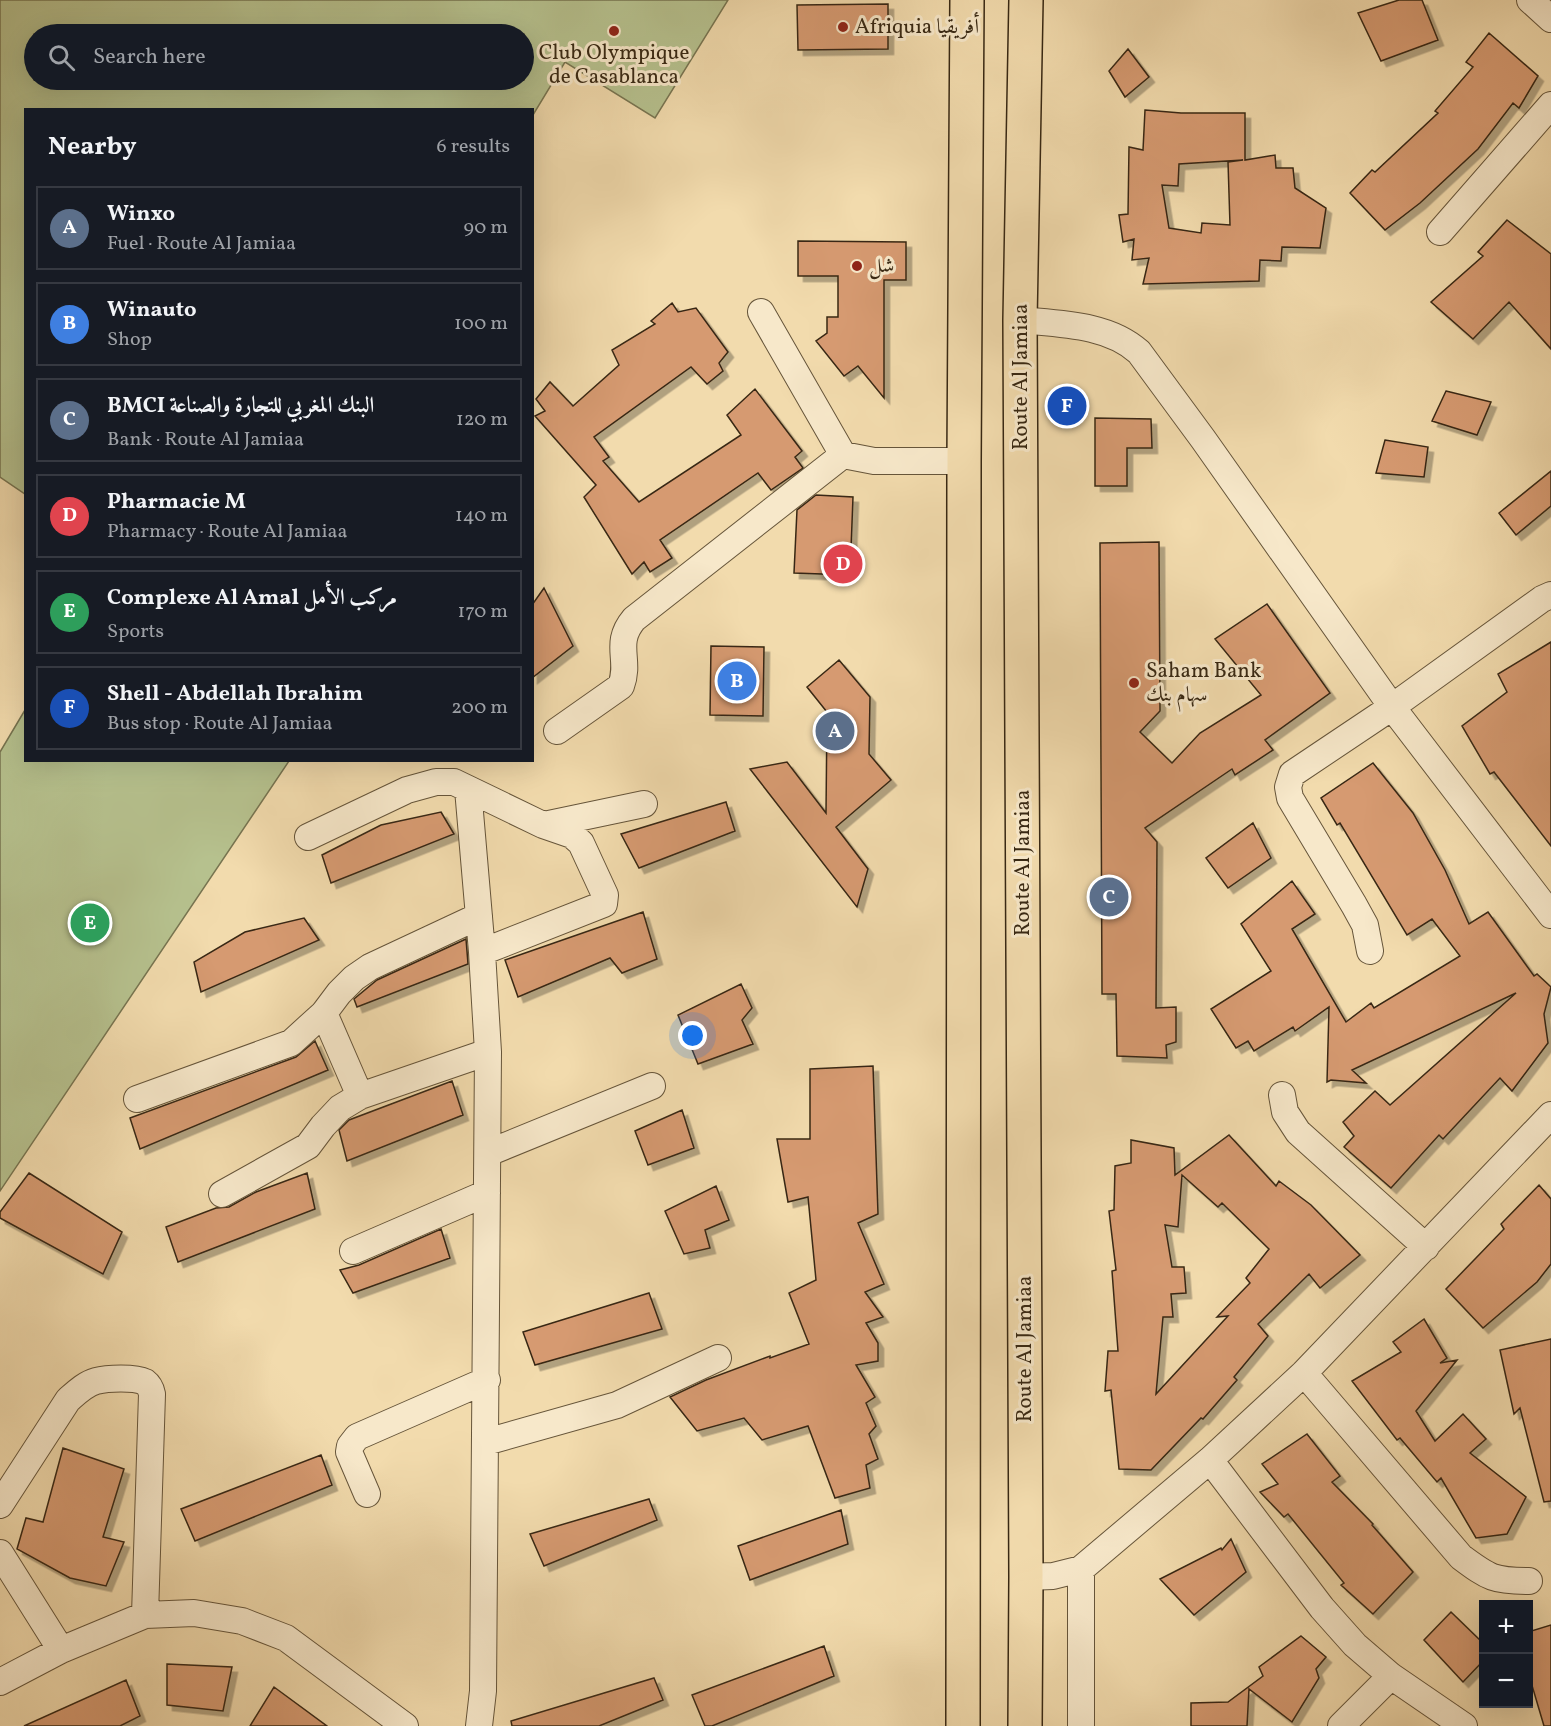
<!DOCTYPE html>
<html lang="en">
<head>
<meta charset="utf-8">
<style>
  body { margin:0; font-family:Vollkorn,Amiri,serif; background:#242831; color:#f1f3f6 }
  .controls { position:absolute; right:18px; bottom:18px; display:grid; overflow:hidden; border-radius:0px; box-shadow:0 6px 24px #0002 }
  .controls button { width:54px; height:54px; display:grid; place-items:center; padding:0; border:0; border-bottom:2px solid #363941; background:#171b24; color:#f1f3f6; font:30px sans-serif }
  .you { position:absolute; left:693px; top:1036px; width:21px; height:21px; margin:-15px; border:4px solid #fff; border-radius:50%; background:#1a73e8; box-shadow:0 0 0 9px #1a73e833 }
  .badge { display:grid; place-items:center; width:39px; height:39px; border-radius:50%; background:#0f766e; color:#fff; font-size:20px; font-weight:700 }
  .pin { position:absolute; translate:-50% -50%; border:3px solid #fff; box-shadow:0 2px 6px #0006 }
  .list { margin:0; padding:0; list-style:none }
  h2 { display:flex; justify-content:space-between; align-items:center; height:78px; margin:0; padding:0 24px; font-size:26px }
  h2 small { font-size:20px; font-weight:400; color:#9ea1a6 }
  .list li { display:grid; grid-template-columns:39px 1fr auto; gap:18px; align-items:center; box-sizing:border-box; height:84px; margin:0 12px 12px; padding:0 12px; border:2px solid #363941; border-radius:0px }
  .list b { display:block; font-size:22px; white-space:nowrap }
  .list p { margin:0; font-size:20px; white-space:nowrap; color:#9ea1a6 }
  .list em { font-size:20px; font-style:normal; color:#9ea1a6 }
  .icon { flex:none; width:33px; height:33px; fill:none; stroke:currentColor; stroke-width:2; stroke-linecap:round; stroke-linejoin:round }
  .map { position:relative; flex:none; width:1551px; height:1726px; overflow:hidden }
  .search { position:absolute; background:#171b24; box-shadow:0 6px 24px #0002; left:24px; top:24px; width:510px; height:66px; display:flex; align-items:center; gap:15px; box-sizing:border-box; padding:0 21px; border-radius:33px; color:#9ea1a6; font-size:22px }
  .panel { position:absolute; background:#171b24; box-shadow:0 6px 24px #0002; left:24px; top:108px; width:510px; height:654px; border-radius:0px }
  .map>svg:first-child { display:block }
  .green { fill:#b6c18e; stroke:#777450; stroke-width:1.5; fill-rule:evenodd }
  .building { fill:#d69a71; stroke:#382813; stroke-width:1.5; fill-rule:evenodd; filter:url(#shadow) }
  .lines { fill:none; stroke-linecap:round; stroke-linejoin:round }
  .street-casing { stroke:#66553a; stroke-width:28 }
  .primary-casing { stroke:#382813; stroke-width:36 }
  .street { stroke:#f7e8ca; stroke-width:26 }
  .primary { stroke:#f2dbad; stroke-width:33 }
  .poi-dot { fill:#8f2418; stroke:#f7e8ca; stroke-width:2 }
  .labels { text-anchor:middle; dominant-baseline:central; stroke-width:6; stroke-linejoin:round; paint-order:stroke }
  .poi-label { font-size:21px; fill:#382813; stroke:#f7e8ca; text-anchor:start }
  .street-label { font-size:21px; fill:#382813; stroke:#f7e8ca }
</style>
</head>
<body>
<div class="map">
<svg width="1551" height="1726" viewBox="0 0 1551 1726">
  <defs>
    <filter id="shadow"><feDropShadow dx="5.5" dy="5.5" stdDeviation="0" flood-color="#0004"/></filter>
  </defs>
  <rect width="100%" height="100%" fill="#f2dbad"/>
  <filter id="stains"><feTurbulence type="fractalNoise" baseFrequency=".00333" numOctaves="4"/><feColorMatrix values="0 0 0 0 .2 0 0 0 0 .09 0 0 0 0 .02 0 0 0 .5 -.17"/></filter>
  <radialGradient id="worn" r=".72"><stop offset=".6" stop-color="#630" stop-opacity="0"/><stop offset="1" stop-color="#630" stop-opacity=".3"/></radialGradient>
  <path class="green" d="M0,0H728L655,118L565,62L533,115L532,110H26L25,494L0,477ZM524,34V80H34V34Z
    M25,710L26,760L289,761L0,1191V752Z"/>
  <path class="building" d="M1399,0H1422L1438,40L1381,61L1358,13Z
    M888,4V49L798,50L797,5Z
    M1489,33L1538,76L1519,108L1513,103L1478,149L1420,203L1385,230L1350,193L1372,170L1375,172L1438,113L1435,111L1473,67L1466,62Z
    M1128,49L1149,77L1125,97L1109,71Z
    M1145,110L1181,113H1245V160L1275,155L1276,168H1293L1295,188L1326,208L1320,248L1282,247L1281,261L1260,260L1259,281L1143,284L1149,258L1132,260L1134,239L1123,242L1119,215L1128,214L1129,147L1143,150ZM1243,160L1228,162L1230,225L1202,223L1201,233L1169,228L1162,185L1178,186L1179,164Z
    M1507,220L1551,254V349L1509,302L1473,339L1431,302L1483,256L1478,252Z
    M798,241L906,242V280H884V398L858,366L844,376L816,341L827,333V317H838V276H798Z
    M672,303L678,312L696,308L728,352L719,363L723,371L707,384L691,367L594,437L609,457L603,461L639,502L741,435L727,415L755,389L802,451L795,457L803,468L771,490L758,473L660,540L672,558L650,572L644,562L632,574L584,497L596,485L535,416L545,411L536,399L550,382L573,406L619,365L612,350L655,324L651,321Z
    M1446,391L1491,402L1477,435L1432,421Z
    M1095,418L1151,419L1152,448H1127V486H1095Z
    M1385,440L1428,447L1424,477L1376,473Z
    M1551,471V506L1516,535L1499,513Z
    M816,495L853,497L850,575L794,573L797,510Z
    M1159,542L1160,711L1140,732L1172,763L1200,733L1261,695L1215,639L1267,604L1330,693L1265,740L1273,750L1235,775L1232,769L1145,828L1157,842L1156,1008L1176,1007V1042L1166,1045L1167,1058L1117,1056L1116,994H1102L1100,543Z
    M544,588L573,646L532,678V605Z
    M1551,642V846L1494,772L1490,774L1462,726L1507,692L1498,674Z
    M711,646L764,647L763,716L710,715Z
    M839,660L870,697L869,754L891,780L836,827L868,869L857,907L750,769L787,762L826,813L827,712L807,687Z
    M1373,763L1413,813L1445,870L1469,924L1488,912L1534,976L1537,974L1551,987L1544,1014L1548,1043L1512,1091L1500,1078L1443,1139L1439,1135L1391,1188L1344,1147L1354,1136L1343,1122L1375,1091L1390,1105L1516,993L1352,1070L1366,1083L1331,1080L1327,1082L1329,1007L1295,1031L1293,1027L1254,1051L1248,1041L1236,1048L1211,1009L1271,971L1241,924L1292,881L1315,914L1292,929L1346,1022L1371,1003L1374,1008L1460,956L1432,919L1407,935L1340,823L1337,825L1321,798Z
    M726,802L735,831L639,868L621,834Z
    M441,812L454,834L331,883L322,855L381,825Z
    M1253,823L1271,858L1228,888L1206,858Z
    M643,912L657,959L622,973L610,958L518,997L505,960Z
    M304,918L319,940L201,992L194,962L245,932Z
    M466,939L468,964L357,1007L354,999L377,980Z
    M741,984L752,1008L742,1020L753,1044L698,1064L678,1015Z
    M315,1041L328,1070L140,1149L130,1118L296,1057Z
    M873,1066L878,1214L858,1223L884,1284L865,1292L883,1317L866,1323L878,1343V1361L856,1365L875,1397L866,1403L876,1426L869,1434L878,1459L866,1465L870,1488L835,1498L808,1426L762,1440L744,1418L697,1431L670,1397L706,1380L770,1356V1358L809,1344L789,1293L816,1280L808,1197L788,1202L777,1139H810V1069Z
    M452,1081L463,1115L347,1161L339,1130L349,1120Z
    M682,1110L694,1148L648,1165L635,1131Z
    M1229,1135L1276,1186L1279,1181L1311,1205L1360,1255L1320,1288L1309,1274L1258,1324L1268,1336L1234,1377L1237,1380L1203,1419L1201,1418L1151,1470L1119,1469L1111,1390L1105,1391L1108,1351H1118L1112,1271L1116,1270L1109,1211L1114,1210L1115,1166L1131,1163V1140L1174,1148L1175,1175ZM1182,1175L1218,1207L1222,1203L1269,1249L1246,1278L1250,1283L1217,1317L1228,1316L1156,1394L1163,1317H1173L1171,1294L1186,1293L1184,1267H1172L1165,1225L1178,1227Z
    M29,1173L122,1232L103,1274L0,1218V1212Z
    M307,1173L315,1209L178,1262L166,1227L216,1208L229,1207L256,1192Z
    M1539,1185L1551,1199V1264L1537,1282L1483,1328L1446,1289L1504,1229L1501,1224Z
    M716,1186L729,1220L705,1230L710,1248L684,1254L665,1211Z
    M441,1229L450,1258L353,1293L340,1270L359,1265Z
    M649,1293L662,1329L535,1365L523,1332Z
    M1424,1319L1447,1358L1440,1363L1457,1360L1416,1411L1435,1441L1463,1414L1486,1439L1470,1453L1526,1497L1507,1534L1476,1538L1441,1478L1437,1482L1400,1438L1397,1440L1352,1381L1401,1352L1393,1342Z
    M1551,1339V1501L1544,1502L1520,1408L1514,1414L1500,1350Z
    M1307,1434L1340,1476L1332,1482L1373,1524L1372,1525L1413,1572L1373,1614L1341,1585L1344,1583L1288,1514L1284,1517L1260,1492L1278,1484L1262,1464Z
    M63,1448L124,1469L103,1537L124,1542L106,1586L70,1578L17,1549L26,1518L43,1522Z
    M321,1455L332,1485L195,1541L181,1509Z
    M649,1499L657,1520L544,1566L530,1534Z
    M841,1510L848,1544L750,1580L738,1546Z
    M1231,1539L1246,1572L1194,1615L1160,1579L1221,1548L1222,1550Z
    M1451,1612L1484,1644V1660L1463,1682L1424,1640Z
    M1551,1625V1726H1544L1528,1672V1632Z
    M1301,1636L1326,1657L1316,1669L1319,1678L1292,1722L1249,1689L1247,1726H1191V1703L1228,1702L1263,1676L1259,1667Z
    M824,1646L834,1676L712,1726H705L692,1695Z
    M167,1664L232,1667L223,1711L167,1705Z
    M654,1678L663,1700L599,1726H512L511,1721Z
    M126,1680L140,1716L120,1726H24Z
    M274,1687L327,1726H250Z"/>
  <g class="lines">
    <defs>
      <path id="street" d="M1530,0L1551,19
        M1440,232L1551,105
        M761,312L843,455
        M1020,320C1060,324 1108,324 1139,352L1203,439L1392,707L1551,915
        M557,731L621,686C631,659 613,644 634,619L843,455L874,461H964
        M468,789L482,952L488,1052L483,1691L479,1726
        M544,825L644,804
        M308,837L407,790L436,782H454L543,825L572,835L581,843L605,895L604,904L482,952
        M1370,951L1365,925L1354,905L1290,798L1288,787L1292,774L1392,707L1542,599L1551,595
        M324,1013L360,1096
        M1282,1095L1285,1112L1298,1132L1426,1247
        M137,1099L291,1043L324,1013L339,993L354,978L370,967L479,916
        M488,1153L652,1086
        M222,1194L308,1146L323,1126L340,1108L360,1096L488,1052
        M353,1251L487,1193
        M1304,1373L1461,1557C1489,1578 1494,1581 1529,1581
        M486,1442L617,1405L718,1358
        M1210,1460L1322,1608L1355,1645L1391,1676L1464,1726
        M367,1494L349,1452L350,1446L357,1437L487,1380
        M0,1505L68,1400C76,1393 85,1384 96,1381C107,1378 135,1377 145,1382C149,1385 151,1389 152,1394L145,1615
        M0,1553L61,1650
        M1081,1569V1726
        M1026,1577L1053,1576L1081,1569L1210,1460L1304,1373L1551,1115
        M0,1682L61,1650L145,1615L194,1613L242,1621L286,1638L405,1726
        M1341,1726L1391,1676"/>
      <path id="primary" d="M963,1726L964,461L967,0
        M1025,1726L1026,1577L1020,320L1026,0"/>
    </defs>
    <use href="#street" class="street-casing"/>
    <use href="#primary" class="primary-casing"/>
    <use href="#street" class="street"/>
    <use href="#primary" class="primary"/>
  </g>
  <g class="poi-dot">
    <circle cx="843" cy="27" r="6"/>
    <circle cx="614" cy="31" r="6"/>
    <circle cx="857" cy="266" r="6"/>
    <circle cx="1134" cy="683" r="6"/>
  </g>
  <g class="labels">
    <g class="poi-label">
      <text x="855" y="27">Afriquia أفريقيا</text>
      <text x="614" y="53" text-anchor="middle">Club Olympique<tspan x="614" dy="24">de Casablanca</tspan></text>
      <text x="869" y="266">شل</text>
      <text x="1146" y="671">Saham Bank<tspan x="1146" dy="24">سهام بنك</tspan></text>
    </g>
    <g class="street-label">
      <text transform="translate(1021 377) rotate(-90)">Route Al Jamiaa</text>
      <text transform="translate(1023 863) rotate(-90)">Route Al Jamiaa</text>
      <text transform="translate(1025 1349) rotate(-90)">Route Al Jamiaa</text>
    </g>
  </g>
  <rect width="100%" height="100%" filter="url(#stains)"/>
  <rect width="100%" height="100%" fill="url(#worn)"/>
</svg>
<div class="controls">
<button>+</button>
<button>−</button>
</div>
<div class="you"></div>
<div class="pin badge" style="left:835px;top:731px;background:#5c6f8a">A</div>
<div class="pin badge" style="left:737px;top:681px;background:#3f7fe0">B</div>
<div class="pin badge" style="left:1109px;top:897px;background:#5c6f8a">C</div>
<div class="pin badge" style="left:843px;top:564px;background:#e0444e">D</div>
<div class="pin badge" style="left:90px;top:923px;background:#2e9e5b">E</div>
<div class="pin badge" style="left:1067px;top:406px;background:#1a4fb4">F</div>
<div class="search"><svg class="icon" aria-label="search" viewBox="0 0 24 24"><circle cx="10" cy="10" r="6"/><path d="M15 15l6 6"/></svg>Search here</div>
<section class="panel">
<h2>Nearby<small>6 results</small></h2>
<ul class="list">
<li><span class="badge" style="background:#5c6f8a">A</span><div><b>Winxo</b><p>Fuel · Route Al Jamiaa</p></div><em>90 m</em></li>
<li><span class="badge" style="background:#3f7fe0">B</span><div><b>Winauto</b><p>Shop</p></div><em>100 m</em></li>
<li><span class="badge" style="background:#5c6f8a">C</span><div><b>BMCI البنك المغربي للتجارة والصناعة</b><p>Bank · Route Al Jamiaa</p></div><em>120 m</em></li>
<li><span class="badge" style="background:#e0444e">D</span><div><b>Pharmacie M</b><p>Pharmacy · Route Al Jamiaa</p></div><em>140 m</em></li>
<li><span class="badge" style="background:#2e9e5b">E</span><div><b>Complexe Al Amal مركب الأمل</b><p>Sports</p></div><em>170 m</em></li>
<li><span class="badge" style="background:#1a4fb4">F</span><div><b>Shell - Abdellah Ibrahim</b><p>Bus stop · Route Al Jamiaa</p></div><em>200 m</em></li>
</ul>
</section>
</div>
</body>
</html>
